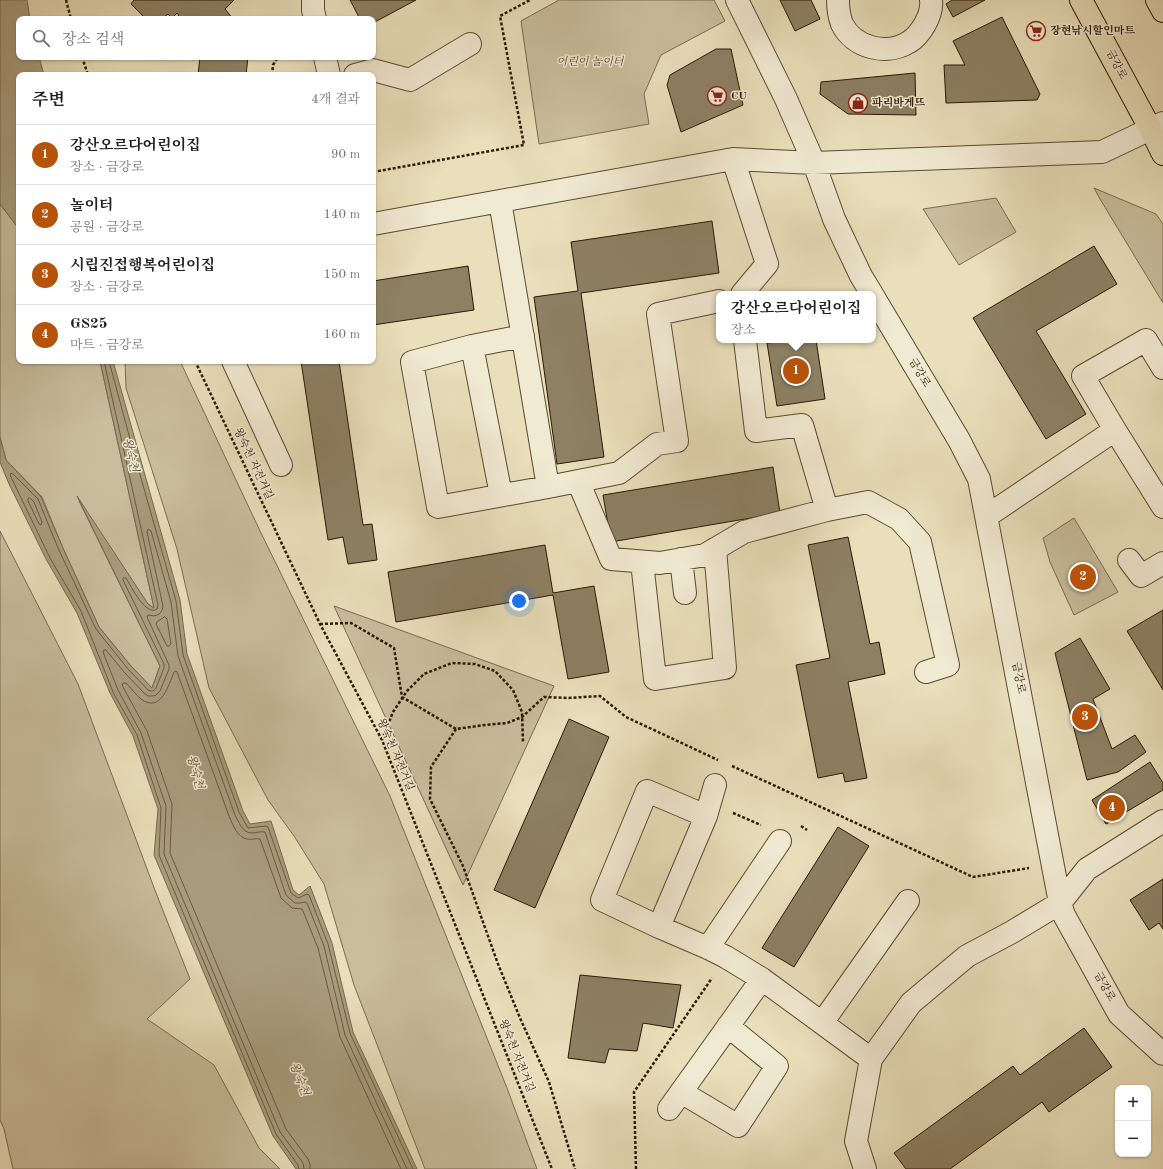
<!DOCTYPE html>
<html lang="ko">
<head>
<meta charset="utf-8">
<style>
  body { margin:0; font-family:"Old Standard TT","Noto Serif KR",serif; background:#f6f6f6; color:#202124 }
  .controls { position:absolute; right:12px; bottom:12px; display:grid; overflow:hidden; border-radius:8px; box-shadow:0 1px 3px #0004 }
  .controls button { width:36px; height:36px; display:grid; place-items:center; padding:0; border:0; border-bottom:1px solid #e0e0e0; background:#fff; color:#202124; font:20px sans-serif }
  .you { position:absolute; left:519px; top:601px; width:14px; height:14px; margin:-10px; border:3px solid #fff; border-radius:50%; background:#1a73e8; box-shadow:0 0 0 6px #1a73e833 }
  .badge { display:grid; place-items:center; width:26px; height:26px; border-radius:50%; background:#b45309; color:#fff; font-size:13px; font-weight:700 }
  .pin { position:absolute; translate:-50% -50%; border:2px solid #fff; box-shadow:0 1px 4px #0006 }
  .popup { position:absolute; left:716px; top:291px; width:160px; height:52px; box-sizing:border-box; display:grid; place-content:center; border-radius:8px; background:#fff; filter:drop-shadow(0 1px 3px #0005); font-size:13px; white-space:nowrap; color:#757577 }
  .popup b { font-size:15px; color:#202124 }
  .popup::after { content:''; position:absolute; left:50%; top:100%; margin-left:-8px; border:8px solid transparent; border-top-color:#fff }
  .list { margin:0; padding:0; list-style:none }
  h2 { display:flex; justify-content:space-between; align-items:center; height:52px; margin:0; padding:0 16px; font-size:17px }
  h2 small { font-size:13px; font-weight:400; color:#757577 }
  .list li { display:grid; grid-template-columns:26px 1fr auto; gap:12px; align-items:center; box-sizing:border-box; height:60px; padding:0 16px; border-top:1px solid #e0e0e0 }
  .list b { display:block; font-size:15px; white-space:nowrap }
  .list p { margin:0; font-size:13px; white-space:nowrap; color:#757577 }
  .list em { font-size:13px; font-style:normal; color:#757577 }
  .icon { flex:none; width:22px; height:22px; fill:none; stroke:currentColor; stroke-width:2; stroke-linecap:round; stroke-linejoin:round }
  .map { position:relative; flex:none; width:1163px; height:1169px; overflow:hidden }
  .search { position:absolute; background:#fff; box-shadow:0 1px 3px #0004; left:16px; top:16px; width:360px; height:44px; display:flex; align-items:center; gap:10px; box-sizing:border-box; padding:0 14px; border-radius:8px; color:#757577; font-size:15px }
  .panel { position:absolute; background:#fff; box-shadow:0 1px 3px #0004; left:16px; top:72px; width:360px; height:292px; border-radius:8px }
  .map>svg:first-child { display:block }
  .green { fill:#c9bd9c; stroke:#7a6b50 }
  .water { fill:#a89c7c; stroke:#76684c }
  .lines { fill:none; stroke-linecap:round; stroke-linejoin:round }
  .shore { stroke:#695a40; stroke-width:1 }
  .building { fill:#8d8063; stroke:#2a1903 }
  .minor-casing { stroke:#5a4a31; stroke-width:24 }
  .major-casing { stroke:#2a1903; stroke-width:24 }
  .path { stroke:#2a1903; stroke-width:2.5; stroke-dasharray:3 2; stroke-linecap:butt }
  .minor { stroke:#f1ead3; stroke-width:22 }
  .major { stroke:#e9dfbb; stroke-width:22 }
  .labels { text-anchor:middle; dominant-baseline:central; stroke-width:3; stroke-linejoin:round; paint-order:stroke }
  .poi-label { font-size:11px; font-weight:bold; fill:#2a1903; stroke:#f1ead3; text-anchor:start }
  .park-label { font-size:11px; font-style:italic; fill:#5a4a31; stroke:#f1ead3 }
  .street-label { font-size:11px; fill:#2a1903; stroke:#f1ead3 }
  .water-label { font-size:12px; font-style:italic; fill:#5c4d33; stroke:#f1ead3 }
</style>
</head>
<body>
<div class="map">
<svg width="1163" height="1169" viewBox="0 0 1163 1169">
  <rect width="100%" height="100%" fill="#e9dfbb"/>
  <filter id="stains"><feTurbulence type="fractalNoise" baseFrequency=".005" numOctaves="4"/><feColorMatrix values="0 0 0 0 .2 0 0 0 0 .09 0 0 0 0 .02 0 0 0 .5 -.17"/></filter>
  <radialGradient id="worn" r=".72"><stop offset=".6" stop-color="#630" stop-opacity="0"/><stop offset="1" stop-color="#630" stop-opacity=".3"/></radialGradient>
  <path class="green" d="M559,0H714L725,21L661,55L644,94L649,124L539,144L521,21Z
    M1094,188L1156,214L1163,224V303L1100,199Z
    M996,198L1016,232L959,265L923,209Z
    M0,204L19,229V361H100L154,608L148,604L79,501L160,666L152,688L131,666L99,627L62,546L42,497L6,460L0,437Z
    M125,361H180L261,533L390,796L507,1088L537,1169H425L354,985L324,884L294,836L268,800L209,688L177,549L126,388Z
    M1074,518L1118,592L1074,615L1050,562L1043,538Z
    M0,531L78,684L156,893L190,979L147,1019L214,1065L259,1148L280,1169H13L4,1129L0,1120Z
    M334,606L554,686L463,885Z"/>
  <path class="water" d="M0,0H27L30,19H19V57H39L44,75H19V229L0,204Z
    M100,361H113L180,600L187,654L243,811L250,824L271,821L293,890L299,895L310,886L332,943L353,1032L417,1169H296L273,1136L154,855L158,809L133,736L110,693L77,613L46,559L9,484L0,462V437L6,460L41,497L62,546L99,627L131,666L152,688L160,666L77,496L148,604L154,608Z"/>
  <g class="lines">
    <path class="shore" d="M104,361L158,605L157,609C146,617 131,586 126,578H123V580L164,664V668L156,688C154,691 151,692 148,690L128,669L96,629L58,548L38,499L13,474L11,473L10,475L50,558L81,611L113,692L137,735L161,808L159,855L276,1134L298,1165L299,1169
      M109,361L133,450L176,601L183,655L239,812L248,828L266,826L268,827L291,893L298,898L307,894L309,895L328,944L350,1033L413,1169
      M30,498L34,502L42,522L41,525L39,524L28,501V499Z
      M165,617L167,619L171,644L169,646H167L156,624L157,622Z
      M304,1169L303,1163L280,1132L164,854L166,806L141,733L118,690L103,652L104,650H106L124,672L144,693L148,696H153L156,695L160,691L169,669V665L147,617L148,615C156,617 162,615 163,606L147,532L148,529L151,531L171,602L178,656L235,815C239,822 242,833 252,833C256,833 260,831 265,832L286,895L295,903H300L305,902L307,903L324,946L345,1035L407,1169
      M310,1169V1164L308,1159L286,1129L170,853L172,804L147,731L123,687L122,684L124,683H126C131,688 136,695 141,699C161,714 169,684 174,672L176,671L177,672L229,816C233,825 237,837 247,839C252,840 256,838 260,839L281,898L292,908L302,909L303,911L318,948L340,1037L401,1169"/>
  </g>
  <path class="building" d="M134,0H234L225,9L233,19H181L177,13L172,18L168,14L162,19H146L131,4Z
    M350,0H416L373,23V19H360Z
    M780,0H811L820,19L795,31Z
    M952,0H985L953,17L946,4Z
    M1002,17L1040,94L1037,100L946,103L944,65H965L953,41Z
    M716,49H731L743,105L681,132L667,85L670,75Z
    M200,57H248L246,75H198Z
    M915,73L916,115L848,114L820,94L821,82Z
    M712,221L719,273L581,293L604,457L557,464L534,297L578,291L571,242Z
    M1094,246L1117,284L1036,331L1086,414L1046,439L973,318Z
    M468,266L474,310L373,325V281Z
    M800,340H816L825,399L777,406L767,343Z
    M301,361H339L363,525L372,524L377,560L348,564L343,537L328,540Z
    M773,467L780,513L611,542L603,495Z
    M848,537L870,644L879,642L885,674L848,682L867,778L845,782L843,773L818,778L796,665L830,658L808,545Z
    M545,545L553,593L594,586L609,672L568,679L553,595L396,622L388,572Z
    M1163,610V690L1127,631Z
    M1080,638L1110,689L1093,699L1112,749L1135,735L1146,752L1118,772L1087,780L1055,653Z
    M569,719L609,737L535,908L494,890Z
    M1150,762L1163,783V790L1106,824L1092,800Z
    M838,827L869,846L794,967L762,948Z
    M1163,879V929L1159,923L1149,930L1130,900Z
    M580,975L681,985L673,1028L643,1023L637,1051L609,1049L605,1063L568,1058Z
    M1084,1028L1112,1067L1049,1112L1042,1102L950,1169H906L894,1153L1013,1066L1020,1075Z"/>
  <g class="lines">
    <defs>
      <path id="minor" d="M313,0V10L315,19
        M838,0C838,8 839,16 842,24C854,48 887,56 909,42C916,38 921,31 925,24C929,17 932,8 931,0
        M325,57L329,75
        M355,75L373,70L410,80L470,44
        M733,159L767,264L742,294
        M500,201L548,487L438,507L412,362L472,346L501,495
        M373,224L733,159L814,163L786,99L737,0
        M872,294L861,276L834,219L814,163L1102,152L1163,123
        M873,296L959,440L979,479L1060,903L1064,915L1119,1014L1163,1054
        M745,340L756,431L802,425L827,510L868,502L899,519L920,542L948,665L926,672
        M472,346L523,336
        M233,361L281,465
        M1163,368L1146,340L1083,376L1115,430L1163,507
        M578,481L611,559L660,563L705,555L744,532L827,510
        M548,487L619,473L657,444L677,441L658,314L719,301
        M987,516L1115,430
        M681,559L685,593
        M1129,560L1141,576L1163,563
        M642,562L655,679L725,668L715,549
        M706,816L715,785
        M659,927L706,816L647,791L602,900L659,927L708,948L726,957L762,979L871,1059
        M708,948L780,841
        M822,1023L908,901
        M681,1092L738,1126L777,1066L728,1026
        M669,1109L762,979
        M865,1169L856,1141L871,1059L911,1003L967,956L1012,932L1060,903L1087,869L1163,821"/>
      <path id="major" d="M1081,0L1151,130L1163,154
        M1157,0L1163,11"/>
    </defs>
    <use href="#minor" class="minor-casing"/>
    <use href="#major" class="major-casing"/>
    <path class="path" d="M66,0L71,19
      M82,57L88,75
      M272,75L273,65L278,57
      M373,172L524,145L500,16L530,0
      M195,361L320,624L382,740L552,1169
      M320,624L351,623L394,648L402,697L456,729L485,725L507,723L522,717L544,697L568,698L600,696L626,717L718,760
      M456,729L431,767L430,799L463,866L498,964L520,1018L549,1082L575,1169
      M382,740L393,712L407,691L424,674L452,663L475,664L495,671L513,690L522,712L523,742
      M732,766L973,877L1029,868
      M733,813L761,825
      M801,826L807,830
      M636,1169L634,1092L712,978"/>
    <use href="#minor" class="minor"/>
    <use href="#major" class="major"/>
  </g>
  <defs>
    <symbol id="supermarket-ring" viewBox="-11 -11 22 22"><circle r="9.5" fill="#f1ead3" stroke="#8f2418" stroke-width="1.5"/><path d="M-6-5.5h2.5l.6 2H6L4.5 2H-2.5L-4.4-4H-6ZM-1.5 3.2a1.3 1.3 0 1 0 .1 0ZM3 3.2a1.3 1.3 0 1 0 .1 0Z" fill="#8f2418"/></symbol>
    <symbol id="shop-ring" viewBox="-11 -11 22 22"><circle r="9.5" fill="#f1ead3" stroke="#8f2418" stroke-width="1.5"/><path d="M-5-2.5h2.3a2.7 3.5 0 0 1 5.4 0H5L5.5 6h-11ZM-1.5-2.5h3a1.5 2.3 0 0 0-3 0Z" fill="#8f2418"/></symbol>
  </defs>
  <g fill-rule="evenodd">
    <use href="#supermarket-ring" x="1025" y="20" width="22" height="22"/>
    <use href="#supermarket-ring" x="706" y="85" width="22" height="22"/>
    <use href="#shop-ring" x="847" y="92" width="22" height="22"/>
  </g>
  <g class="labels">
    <g class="poi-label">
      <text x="1050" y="31">장현낚시할인마트</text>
      <text x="731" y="96">CU</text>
      <text x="872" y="103">파리바게뜨</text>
    </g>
    <g class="park-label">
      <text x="590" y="62">어린이 놀이터</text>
    </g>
    <g class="street-label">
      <text transform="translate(1116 65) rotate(62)">금강로</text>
      <text transform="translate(919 373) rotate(59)">금강로</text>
      <text transform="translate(253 464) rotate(65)">왕숙천 자전거길</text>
      <text transform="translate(1018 678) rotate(79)">금강로</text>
      <text transform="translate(395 755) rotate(67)">왕숙천 자전거길</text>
      <text transform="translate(1104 987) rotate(61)">금강로</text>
      <text transform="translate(516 1056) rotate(68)">왕숙천 자전거길</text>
    </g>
    <g class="water-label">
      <text transform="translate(130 455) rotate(77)">왕숙천</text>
      <text transform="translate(195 772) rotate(75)">왕숙천</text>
      <text transform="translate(299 1079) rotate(69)">왕숙천</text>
    </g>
  </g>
  <rect width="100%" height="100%" filter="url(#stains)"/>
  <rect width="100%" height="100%" fill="url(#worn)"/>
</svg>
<div class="controls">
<button>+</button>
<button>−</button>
</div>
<div class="you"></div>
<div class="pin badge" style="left:796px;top:371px">1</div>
<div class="popup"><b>강산오르다어린이집</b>장소</div>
<div class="pin badge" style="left:1083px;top:577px">2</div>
<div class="pin badge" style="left:1085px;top:717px">3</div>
<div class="pin badge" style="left:1112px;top:808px">4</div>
<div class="search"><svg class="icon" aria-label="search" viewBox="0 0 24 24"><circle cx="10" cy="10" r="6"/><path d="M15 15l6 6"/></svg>장소 검색</div>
<section class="panel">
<h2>주변<small>4개 결과</small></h2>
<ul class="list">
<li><span class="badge">1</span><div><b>강산오르다어린이집</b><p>장소 · 금강로</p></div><em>90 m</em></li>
<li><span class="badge">2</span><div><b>놀이터</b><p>공원 · 금강로</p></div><em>140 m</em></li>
<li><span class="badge">3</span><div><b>시립진접행복어린이집</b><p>장소 · 금강로</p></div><em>150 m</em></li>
<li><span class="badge">4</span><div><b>GS25</b><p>마트 · 금강로</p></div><em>160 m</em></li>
</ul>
</section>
</div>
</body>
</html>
